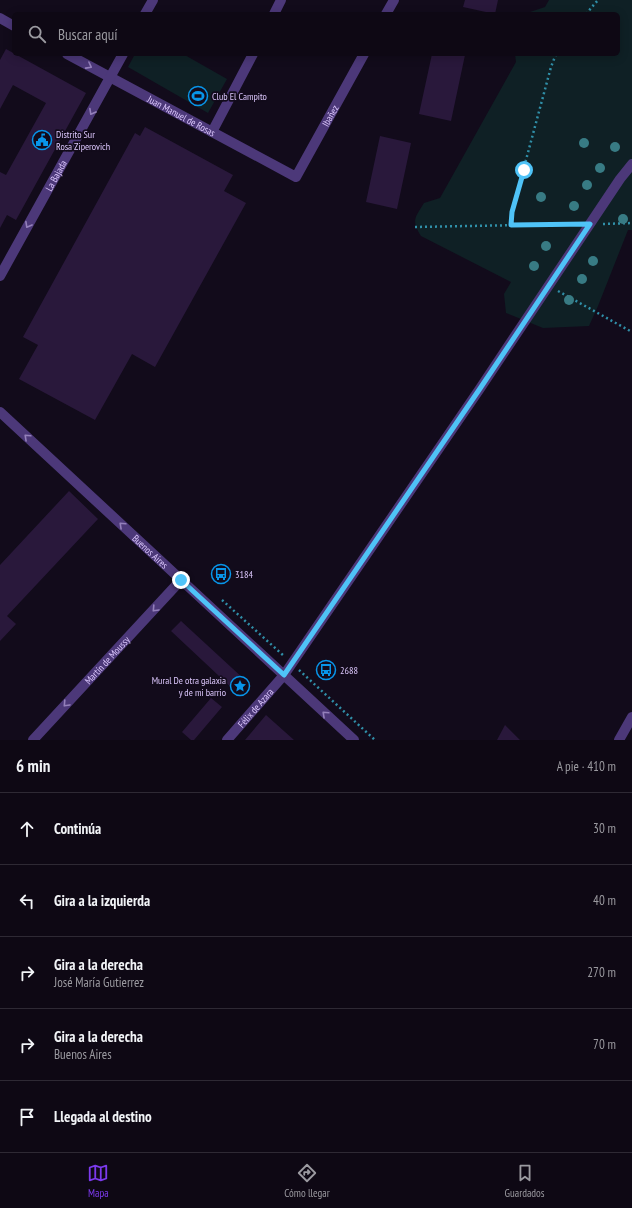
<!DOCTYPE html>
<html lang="es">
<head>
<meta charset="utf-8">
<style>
  body { margin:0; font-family:"PT Sans Narrow",sans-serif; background:#17111d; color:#f1f3f6 }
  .stop { position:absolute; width:12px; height:12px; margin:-9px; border:3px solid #4fc3f7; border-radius:50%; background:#fff }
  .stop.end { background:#4fc3f7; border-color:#fff; box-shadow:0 1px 4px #0008 }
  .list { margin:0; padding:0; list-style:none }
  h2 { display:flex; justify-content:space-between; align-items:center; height:52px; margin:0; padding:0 16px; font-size:17px }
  h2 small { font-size:13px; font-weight:400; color:#9b9aa0 }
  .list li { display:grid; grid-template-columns:26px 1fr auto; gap:12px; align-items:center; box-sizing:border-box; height:72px; padding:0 16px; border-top:1px solid #2e2934 }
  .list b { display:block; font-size:15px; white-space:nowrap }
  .list p { margin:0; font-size:13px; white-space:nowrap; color:#9b9aa0 }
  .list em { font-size:13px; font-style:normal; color:#9b9aa0 }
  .icon { flex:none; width:22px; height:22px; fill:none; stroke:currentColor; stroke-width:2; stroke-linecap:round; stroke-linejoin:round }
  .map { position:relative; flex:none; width:632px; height:740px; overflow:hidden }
  .search { position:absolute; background:#0e0814; box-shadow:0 2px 10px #0003; left:12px; right:12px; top:12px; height:44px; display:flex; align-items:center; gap:10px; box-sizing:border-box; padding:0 14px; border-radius:6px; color:#9b9aa0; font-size:15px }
  .sheet { height:412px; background:#0e0814 }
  nav { display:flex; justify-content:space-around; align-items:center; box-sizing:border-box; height:56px; border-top:1px solid #2e2934; background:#0e0814; font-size:11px; color:#9b9aa0 }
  nav a { display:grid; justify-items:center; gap:2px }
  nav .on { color:#7c3aed }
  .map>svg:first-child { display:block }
  .green { fill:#0f2025 }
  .building { fill:#29183b }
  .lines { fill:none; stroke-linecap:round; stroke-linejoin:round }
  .path { stroke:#308fa8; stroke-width:2.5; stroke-dasharray:2 3; stroke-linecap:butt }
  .street { stroke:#4c3879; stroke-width:10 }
  .tree { fill:#387b84 }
  .oneway { stroke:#9480bb }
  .route { stroke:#4fc3f7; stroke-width:5 }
  .labels { text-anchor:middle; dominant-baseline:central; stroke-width:3.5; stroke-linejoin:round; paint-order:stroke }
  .poi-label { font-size:10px; fill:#dcc7fd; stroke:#120b1b; text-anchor:start }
  .street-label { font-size:10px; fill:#dcc7fd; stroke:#120b1b }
</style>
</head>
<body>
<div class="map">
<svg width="632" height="740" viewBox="0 0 632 740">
  <rect width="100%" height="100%" fill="#120b1b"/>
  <path class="green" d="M549,0H632V230H628L598,306L589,326L543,328L506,313L504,294L511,282L421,236C411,220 415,218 424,203L440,198L516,62L515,54H618V14H529L530,12L545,7Z
    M135,54H183L227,79L208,113L128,67Z"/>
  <path class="building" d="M465,0H498L495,14L463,7Z
    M6,49L86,93L16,220L7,215L0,228V172L6,175L46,103L13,85L0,109V60Z
    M432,54L465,55L451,121L419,114Z
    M145,127L233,175L224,191L246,203L155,367L132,354L95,420L19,379L38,345L23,337L135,133L140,136Z
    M380,136L411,143L397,209L366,202Z
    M69,491L98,519L7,616L16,624L0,641V565Z
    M181,621L245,680L235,691L171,631Z
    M211,698L222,707L194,740H191L182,732Z
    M266,715L294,740H245Z
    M505,725L520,740H497Z"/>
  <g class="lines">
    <path class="path" d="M586,14L598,0
      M603,224L632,223
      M511,225L512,212L551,67L556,54
      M415,227L576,224
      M558,291L632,332
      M222,600L284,656
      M299,670L375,740"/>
    <g class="street">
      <path d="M145,14L153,0"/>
      <path d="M274,14L281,0"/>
      <path d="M386,14L394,0"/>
      <path d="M0,18L14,26"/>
      <path id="s1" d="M67,54L296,177L364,54"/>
      <path d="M212,132L253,54"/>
      <path id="s2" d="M0,276L123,54"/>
      <path id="s3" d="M0,412L354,740"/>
      <path id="s4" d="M33,740L181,580"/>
      <path id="s5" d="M227,740L284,675L479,390L620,179L632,164"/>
      <path d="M619,740L632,717"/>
    </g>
  </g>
  <g class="tree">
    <circle cx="584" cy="143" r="5"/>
    <circle cx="615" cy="147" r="5"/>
    <circle cx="600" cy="168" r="5"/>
    <circle cx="587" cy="185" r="5"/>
    <circle cx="541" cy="197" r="5"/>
    <circle cx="574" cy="206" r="5"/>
    <circle cx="623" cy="219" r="5"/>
    <circle cx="546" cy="246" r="5"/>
    <circle cx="593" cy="261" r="5"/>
    <circle cx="534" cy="266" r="5"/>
    <circle cx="582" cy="279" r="5"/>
    <circle cx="569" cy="300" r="5"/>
  </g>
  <defs><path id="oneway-chevron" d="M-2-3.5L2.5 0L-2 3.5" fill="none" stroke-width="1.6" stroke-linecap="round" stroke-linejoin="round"/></defs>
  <g class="oneway">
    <use href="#oneway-chevron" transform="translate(89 66) rotate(28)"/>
    <use href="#oneway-chevron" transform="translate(92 112) rotate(119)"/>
    <use href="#oneway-chevron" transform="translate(28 225) rotate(119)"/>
    <use href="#oneway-chevron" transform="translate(27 437) rotate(-137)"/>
    <use href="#oneway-chevron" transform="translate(122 525) rotate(-137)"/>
    <use href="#oneway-chevron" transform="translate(155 609) rotate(133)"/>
    <use href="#oneway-chevron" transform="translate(66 704) rotate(133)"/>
    <use href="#oneway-chevron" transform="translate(325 714) rotate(-137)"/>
  </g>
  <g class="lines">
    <path class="route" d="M181,580L284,675L479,390L590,224L511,225L512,212L524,170"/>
  </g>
  <defs>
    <symbol id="stadium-ring" viewBox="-11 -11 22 22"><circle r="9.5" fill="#120b1b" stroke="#0895e9" stroke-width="1.5"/><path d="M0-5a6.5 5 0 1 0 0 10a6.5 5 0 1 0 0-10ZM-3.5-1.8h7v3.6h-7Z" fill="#0895e9"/></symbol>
    <symbol id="civic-ring" viewBox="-11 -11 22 22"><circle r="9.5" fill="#120b1b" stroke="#0895e9" stroke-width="1.5"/><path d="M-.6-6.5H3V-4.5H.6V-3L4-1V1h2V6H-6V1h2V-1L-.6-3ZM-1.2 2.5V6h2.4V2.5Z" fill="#0895e9"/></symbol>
    <symbol id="bus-ring" viewBox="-11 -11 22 22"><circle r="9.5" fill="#120b1b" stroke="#0895e9" stroke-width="1.5"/><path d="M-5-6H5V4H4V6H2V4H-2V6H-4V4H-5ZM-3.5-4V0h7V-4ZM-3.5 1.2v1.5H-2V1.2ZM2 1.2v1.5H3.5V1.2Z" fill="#0895e9"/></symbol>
    <symbol id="sight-ring" viewBox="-11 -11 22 22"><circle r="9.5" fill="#120b1b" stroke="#0895e9" stroke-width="1.5"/><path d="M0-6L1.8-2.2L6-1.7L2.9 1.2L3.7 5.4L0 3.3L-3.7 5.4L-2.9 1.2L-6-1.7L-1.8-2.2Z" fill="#0895e9"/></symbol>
  </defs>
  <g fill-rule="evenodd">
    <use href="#stadium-ring" x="187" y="85" width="22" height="22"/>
    <use href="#civic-ring" x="31" y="129" width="22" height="22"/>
    <use href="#bus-ring" x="210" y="563" width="22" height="22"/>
    <use href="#bus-ring" x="315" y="659" width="22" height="22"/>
    <use href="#sight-ring" x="229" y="675" width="22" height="22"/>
  </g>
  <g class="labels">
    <g class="poi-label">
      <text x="212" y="96">Club El Campito</text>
      <text x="56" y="134">Distrito Sur<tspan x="56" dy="12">Rosa Ziperovich</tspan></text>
      <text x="235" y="574">3184</text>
      <text x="340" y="670">2688</text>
      <text x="226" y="680" text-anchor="end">Mural De otra galaxia<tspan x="226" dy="12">y de mi barrio</tspan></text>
    </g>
    <g class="street-label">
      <text stroke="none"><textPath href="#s1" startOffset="130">Juan Manuel de Rosas</textPath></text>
      <text stroke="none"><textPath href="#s1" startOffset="330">Ibañez</textPath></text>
      <text stroke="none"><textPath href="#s2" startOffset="115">La Bajada</textPath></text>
      <text stroke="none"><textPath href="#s3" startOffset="205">Buenos Aires</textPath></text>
      <text stroke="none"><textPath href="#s4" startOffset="109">Martín de Moussy</textPath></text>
      <text stroke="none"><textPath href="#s5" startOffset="43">Félix de Azara</textPath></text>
    </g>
  </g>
</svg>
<div class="stop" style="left:524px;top:170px"></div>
<div class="stop end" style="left:181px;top:580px"></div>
<div class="search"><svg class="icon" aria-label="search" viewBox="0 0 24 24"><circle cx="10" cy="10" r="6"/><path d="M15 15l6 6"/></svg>Buscar aquí</div>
</div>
<section class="sheet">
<h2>6 min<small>A pie · 410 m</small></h2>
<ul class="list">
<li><svg class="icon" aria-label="ahead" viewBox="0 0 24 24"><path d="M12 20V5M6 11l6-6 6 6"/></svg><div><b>Continúa</b></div><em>30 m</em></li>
<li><svg class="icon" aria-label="left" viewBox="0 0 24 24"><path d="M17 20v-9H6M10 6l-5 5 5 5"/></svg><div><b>Gira a la izquierda</b></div><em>40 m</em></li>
<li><svg class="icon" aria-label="right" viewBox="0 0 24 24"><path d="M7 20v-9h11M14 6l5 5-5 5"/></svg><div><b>Gira a la derecha</b><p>José María Gutierrez</p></div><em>270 m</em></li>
<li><svg class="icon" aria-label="right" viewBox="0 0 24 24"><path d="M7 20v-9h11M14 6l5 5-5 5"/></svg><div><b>Gira a la derecha</b><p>Buenos Aires</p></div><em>70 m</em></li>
<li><svg class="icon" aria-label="arrive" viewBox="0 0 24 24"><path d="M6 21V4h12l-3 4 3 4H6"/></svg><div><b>Llegada al destino</b></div></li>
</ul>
</section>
<nav>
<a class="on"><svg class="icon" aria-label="map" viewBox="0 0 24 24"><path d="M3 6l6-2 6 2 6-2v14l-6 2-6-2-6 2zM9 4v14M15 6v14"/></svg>Mapa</a>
<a><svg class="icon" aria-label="directions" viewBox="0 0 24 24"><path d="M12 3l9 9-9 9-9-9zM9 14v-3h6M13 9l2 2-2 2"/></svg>Cómo llegar</a>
<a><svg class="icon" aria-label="saved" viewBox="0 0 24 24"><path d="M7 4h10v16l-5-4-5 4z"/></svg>Guardados</a>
</nav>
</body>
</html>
